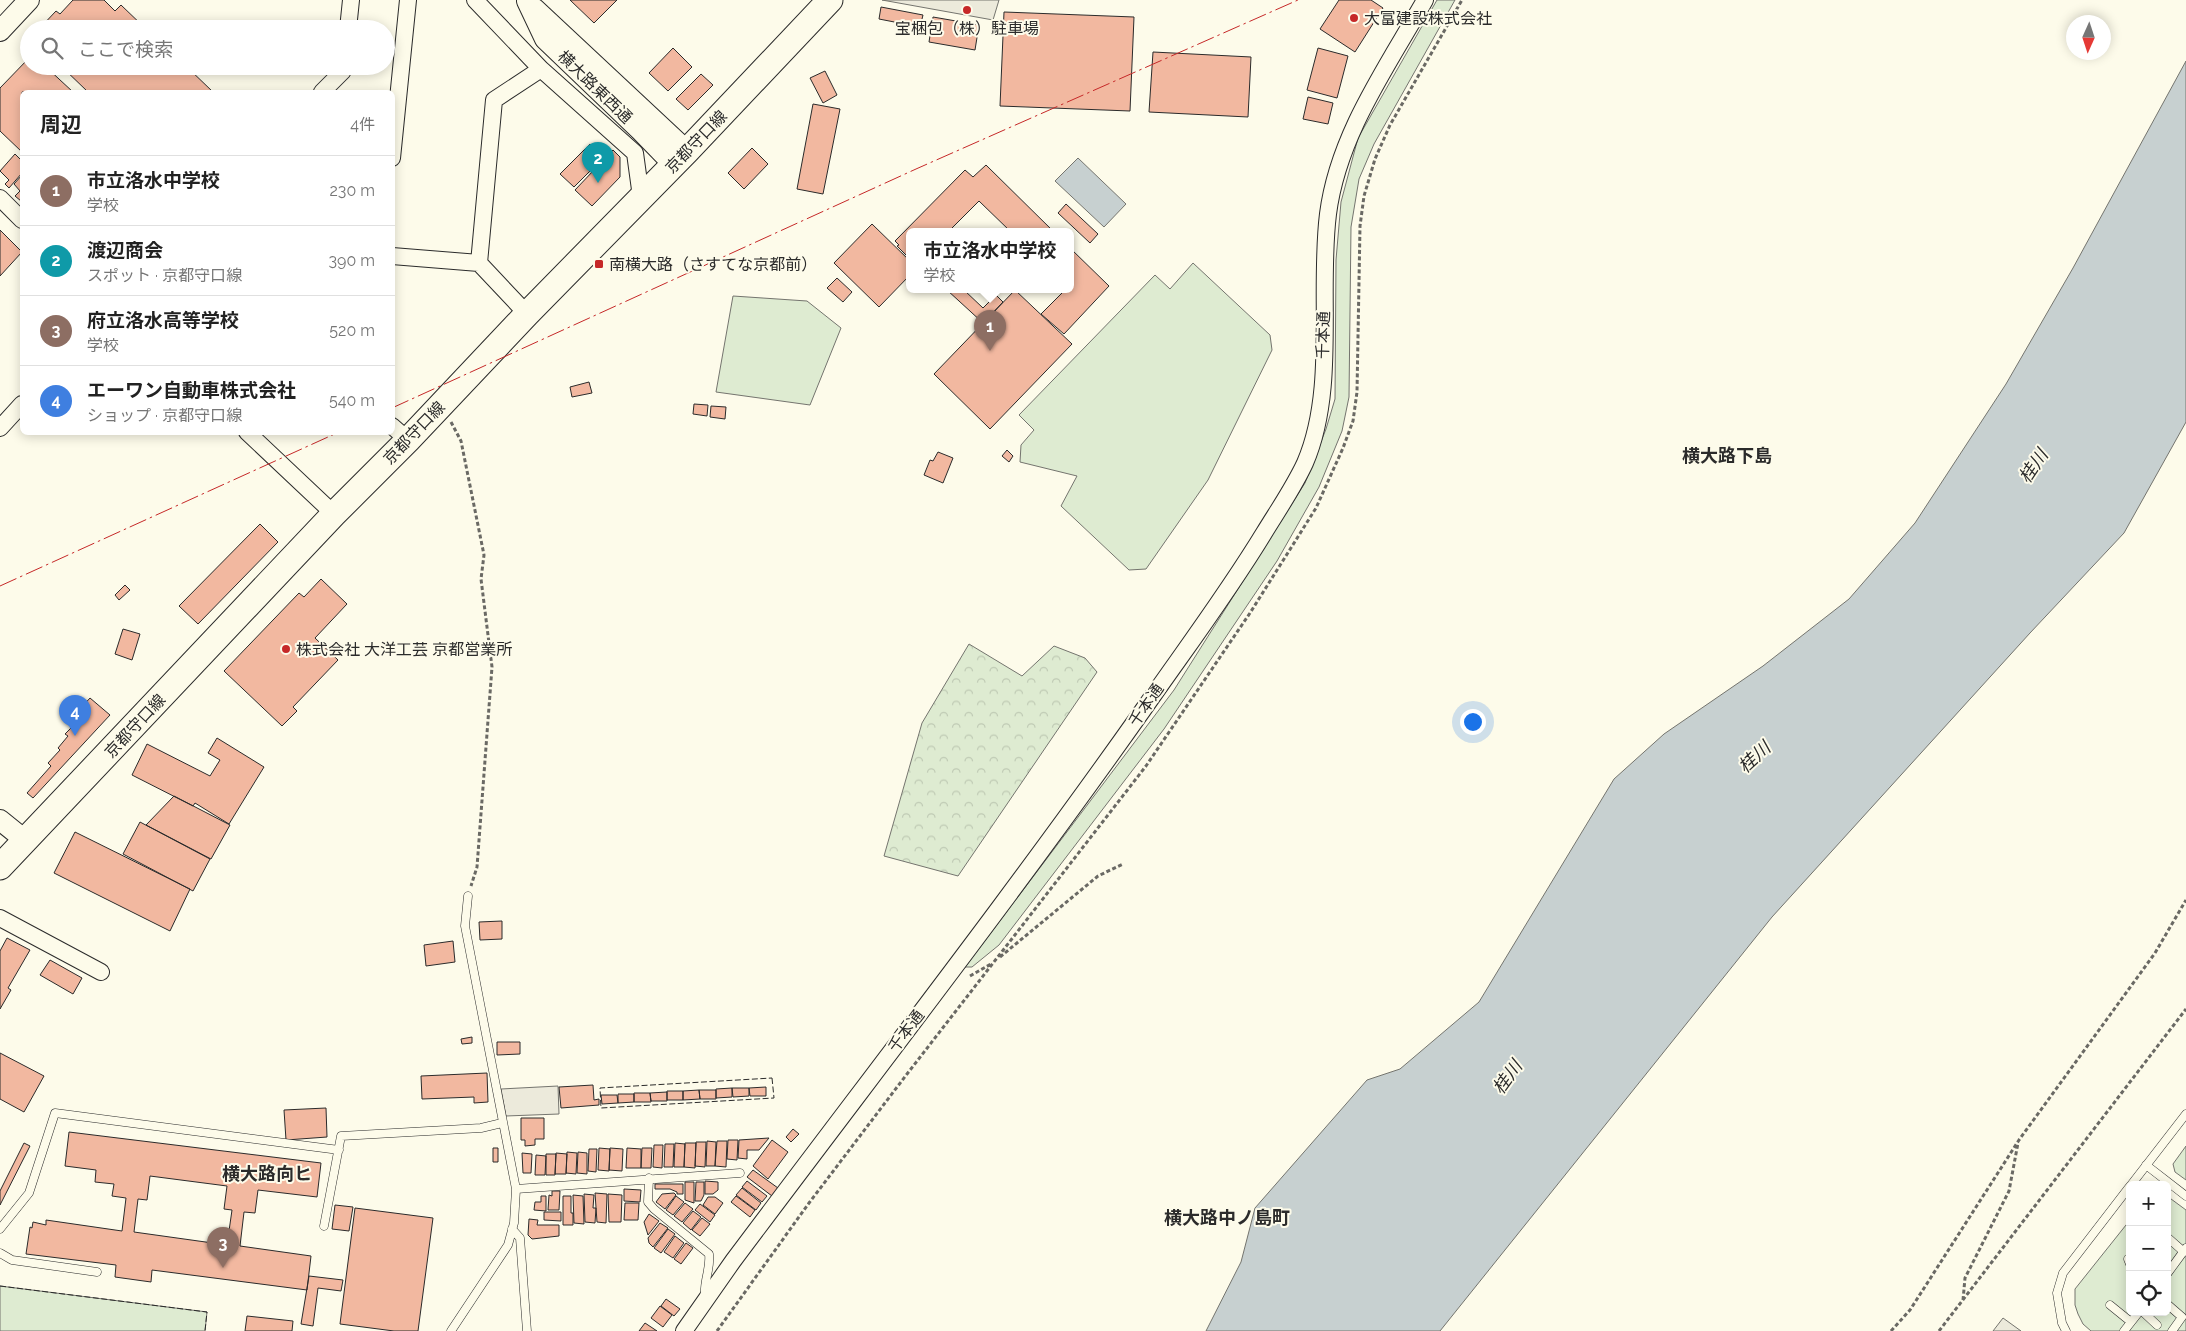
<!DOCTYPE html>
<html lang="ja">
<head>
<meta charset="utf-8">
<style>
  body { margin:0; font-family:Raleway,"Noto Sans JP",sans-serif; background:#f2f2f2; color:#222 }
  .controls { position:absolute; right:15px; bottom:15px; display:grid; overflow:hidden; border-radius:8px; box-shadow:0 2px 12px #0003 }
  .controls button { width:45px; height:45px; display:grid; place-items:center; padding:0; border:0; border-bottom:1px solid #e0e0e0; background:#fff; color:#222; font:25px sans-serif }
  .compass { position:absolute; left:2066px; top:15px; width:45px; height:45px; border-radius:50%; background:#fff; box-shadow:0 2px 12px #0003; rotate:183deg }
  .you { position:absolute; left:1472px; top:721px; width:18px; height:18px; margin:-12px; border:4px solid #fff; border-radius:50%; background:#1a73e8; box-shadow:0 0 0 8px #1a73e833 }
  .badge { display:grid; place-items:center; width:32px; height:32px; border-radius:50%; background:#2563eb; color:#fff; font-size:16px; font-weight:700 }
  .pin { position:absolute; translate:-50% -41px; filter:drop-shadow(0 1px 2px #0008) }
  .pin::after { content:''; position:absolute; top:26px; width:18px; height:15px; background:inherit; clip-path:polygon(0 0,100% 0,50% 100%) }
  .popup { position:absolute; left:906px; top:228px; width:168px; height:65px; box-sizing:border-box; display:grid; place-content:center; border-radius:8px; background:#fff; filter:drop-shadow(0 1px 4px #0005); font-size:16px; white-space:nowrap; color:#767676 }
  .popup b { font-size:19px; color:#222 }
  .popup::after { content:''; position:absolute; left:50%; top:100%; margin-left:-10px; border:10px solid transparent; border-top-color:#fff }
  .list { margin:0; padding:0; list-style:none }
  h2 { display:flex; justify-content:space-between; align-items:center; height:65px; margin:0; padding:0 20px; font-size:21px }
  h2 small { font-size:16px; font-weight:400; color:#767676 }
  .list li { display:grid; grid-template-columns:32px 1fr auto; gap:15px; align-items:center; box-sizing:border-box; height:70px; padding:0 20px; border-top:1px solid #e0e0e0 }
  .list b { display:block; font-size:19px; white-space:nowrap }
  .list p { margin:0; font-size:16px; white-space:nowrap; color:#767676 }
  .list em { font-size:16px; font-style:normal; color:#767676 }
  .icon { flex:none; width:28px; height:28px; fill:none; stroke:currentColor; stroke-width:2; stroke-linecap:round; stroke-linejoin:round }
  .map { position:relative; flex:none; width:2186px; height:1331px; overflow:hidden }
  .search { position:absolute; background:#fff; box-shadow:0 2px 12px #0003; left:20px; top:20px; width:375px; height:55px; display:flex; align-items:center; gap:12px; box-sizing:border-box; padding:0 18px; border-radius:28px; color:#767676; font-size:19px }
  .panel { position:absolute; background:#fff; box-shadow:0 2px 12px #0003; left:20px; top:90px; width:375px; height:345px; border-radius:8px }
  .map>svg:first-child { display:block }
  .grass { fill:#deebd1; stroke:#74746e }
  .forest { fill:url(#forest-crowns); stroke:#74746e }
  .parking { fill:#eceadb; stroke:#74746e }
  .water { fill:#c7d0d0; stroke:#74746e }
  .building { fill:#f2b8a0; stroke:#2b2b2b; fill-rule:evenodd }
  .lines { fill:none; stroke-linecap:round; stroke-linejoin:round }
  .service-casing { stroke:#2b2b2b; stroke-width:9 }
  .minor-casing { stroke:#2b2b2b; stroke-width:18 }
  .tertiary-casing { stroke:#2b2b2b; stroke-width:22 }
  .primary-casing { stroke:#2b2b2b; stroke-width:27 }
  .path { stroke:#6a6964; stroke-width:3; stroke-dasharray:4 2.5; stroke-linecap:butt }
  .service { stroke:#fdfbea; stroke-width:8 }
  .minor { stroke:#fdfbea; stroke-width:16 }
  .tertiary { stroke:#fdfbea; stroke-width:20 }
  .primary { stroke:#fdfbea; stroke-width:25 }
  .fence { stroke:#2b2b2b; stroke-width:1; stroke-dasharray:6 2.5; stroke-linecap:butt }
  .power { stroke:#c62828; stroke-width:1; stroke-dasharray:18 4 2.5 4; stroke-linecap:butt }
  .poi-dot { fill:#c62828; stroke:#fdfbea; stroke-width:2 }
  .labels { text-anchor:middle; dominant-baseline:central; stroke-width:4; stroke-linejoin:round; paint-order:stroke }
  .poi-label { font-size:16px; fill:#2b2b2b; stroke:#fdfbea; text-anchor:start }
  .street-label { font-size:16px; fill:#2b2b2b; stroke:#fdfbea }
  .neighbourhood-label { font-size:18px; font-weight:bold; fill:#2b2b2b; stroke:#fdfbea }
  .water-label { font-size:18px; font-style:italic; fill:#2b2b2b; stroke:#fdfbea }
</style>
</head>
<body>
<div class="map">
<svg width="2186" height="1331" viewBox="0 0 2186 1331">
  <defs>
    <pattern id="forest-crowns" width="20" height="18" patternUnits="userSpaceOnUse" patternTransform="scale(1.25)"><rect width="20" height="18" fill="#deebd1"/><path d="M2 6a3 3 0 1 1 6 0M12 15a3 3 0 1 1 6 0" fill="none" stroke="#bfcab4"/></pattern>
  </defs>
  <rect width="100%" height="100%" fill="#fdfbea"/>
  <path class="grass" d="M1437,0H1455L1374,144L1359,179L1351,227L1349,397L1342,431L1319,487L1277,561L1164,729L999,945L972,967H965L1174,690L1305,483L1326,429L1335,399L1336,260L1341,202L1358,138Z
    M1193,263L1270,335L1272,350L1208,480L1146,569L1129,570L1061,506L1077,476L1020,462L1021,445L1034,430L1019,415L1155,275L1170,289Z
    M733,296L807,301L841,328L810,405L716,392Z
    M2186,1146V1180L2175,1172L2173,1164Z
    M2167,1196L2186,1210V1331H2091L2083,1324L2078,1314L2075,1305V1289L2130,1220V1312H2167Z
    M0,1286L207,1312L205,1331H0Z"/>
  <path class="forest" d="M969,644L1022,676L1054,646L1085,658L1097,672L958,876L884,856L922,723Z"/>
  <path class="parking" d="M882,0H999L993,20Z
    M558,1086L559,1114L506,1116L501,1089Z
    M2003,1318L2021,1331H1993Z"/>
  <path class="water" d="M2186,61V422L2124,533L2030,633L1772,917L1440,1331H1206L1241,1262L1255,1208L1367,1080L1400,1069L1479,1002L1614,779L1664,734L1763,666L1849,599L1915,523L2006,384L2073,268Z
    M1078,158L1126,204L1104,227L1055,181Z"/>
  <path class="building" d="M73,0H104L115,11L121,5L146,29H39L56,11L60,14Z
    M570,0H617L594,23Z
    M1339,0H1371L1383,8L1355,52L1320,29Z
    M881,7L923,15L920,27L879,19Z
    M1004,12L1134,17L1130,111L1000,106Z
    M933,17L979,25L975,50L929,42Z
    M673,48L692,67L668,91L649,73Z
    M1318,48L1348,56L1337,98L1307,90Z
    M1153,52L1251,57L1248,117L1149,112Z
    M29,58V66H45L73,92H22V152L0,131V88Z
    M61,66H186L213,92H88Z
    M825,71L837,95L823,103L810,78Z
    M701,74L713,85L688,110L676,99Z
    M1308,97L1333,103L1328,124L1303,119Z
    M813,104L840,109L823,194L797,189Z
    M590,144L604,157L574,187L560,174Z
    M752,148L768,164L744,189L728,173Z
    M613,150L620,157V177L592,206L575,190Z
    M15,154L22,161V173L9,188L5,184L9,180L0,171Z
    M986,165L1054,232H1011L979,201L948,232H910V259L897,246L899,245L895,241L965,170L973,177Z
    M22,175V199L21,201L15,196L20,191L14,184Z
    M1066,204L1098,234L1090,243L1058,213Z
    M872,224L910,261V275L879,307L834,263Z
    M0,230L22,252L0,276Z
    M1070,248L1109,286L1064,334L1041,314L1065,290H1070Z
    M837,278L852,292L843,302L827,288Z
    M947,290H964L983,308L996,295L1003,302L983,323Z
    M1015,290L1072,344L990,429L934,374Z
    M589,382L592,393L572,397L570,387Z
    M694,404L708,405L707,416L693,414Z
    M711,406L726,407L725,419L710,417Z
    M1007,450L1013,456L1009,462L1002,456Z
    M938,452L953,458L943,483L924,475L930,460L933,461Z
    M260,524L278,542L198,624L179,606Z
    M321,579L347,604L315,638L338,660L293,707L297,711L282,726L224,671L299,593L304,597Z
    M125,585L130,590L119,600L115,595Z
    M123,629L140,634L132,660L115,654Z
    M90,698L110,715L33,798L27,793L51,766L48,763L60,750L58,748L68,736L65,734L74,725L69,721Z
    M217,738L264,767L229,824L195,803L193,806L132,775L147,744L210,776L220,760L208,753Z
    M174,796L230,825L211,859L146,825Z
    M140,822L210,859L193,891L123,854Z
    M75,832L190,889L170,931L54,873Z
    M502,921V939L480,940L479,922Z
    M7,938L30,950L8,988L11,990L0,1009V951Z
    M453,941L455,962L426,966L424,945Z
    M50,960L82,978L73,994L40,975Z
    M472,1037V1043L462,1044L461,1039Z
    M497,1042H520V1054L497,1055Z
    M0,1053L44,1076L24,1112L0,1099Z
    M487,1073L488,1102L474,1103V1097L422,1099L421,1076Z
    M593,1085L594,1100L599,1099V1105L561,1108L559,1087Z
    M766,1087V1096H750L749,1088Z
    M732,1088V1097L716,1098V1089Z
    M732,1088H749V1096L733,1097Z
    M699,1090L700,1099L683,1100V1091Z
    M699,1090H716V1099H700Z
    M667,1091H683V1100H667Z
    M667,1092V1101H651L650,1093Z
    M634,1093H650L651,1102H634Z
    M618,1094H634V1102L618,1103Z
    M601,1095H617L618,1103L602,1104Z
    M326,1108L327,1137L286,1140L284,1110Z
    M521,1118H544V1139H535V1145L525,1146V1140H521Z
    M793,1129L799,1134L791,1142L786,1137Z
    M69,1132L321,1163L317,1197L258,1190L255,1213L244,1212L240,1246L311,1256L307,1290L152,1270L151,1282L115,1277L116,1265L26,1254L30,1227L32,1228L33,1222L46,1225V1220L122,1231L126,1198L112,1196L114,1184L95,1182L96,1170L65,1166ZM150,1176L227,1186L224,1209L232,1210L227,1245L134,1232L138,1199L147,1200Z
    M769,1138L759,1150H747V1159L738,1158L739,1140Z
    M728,1140H738L737,1160L727,1159Z
    M772,1140L788,1152L768,1179L753,1166Z
    M707,1141L716,1142L715,1166H706Z
    M717,1141H727L726,1167L715,1166Z
    M696,1142H706L705,1167L695,1166Z
    M24,1143L30,1146L0,1205V1191Z
    M675,1143L685,1144L684,1167H674Z
    M685,1143H696L695,1168L684,1167Z
    M665,1144H674L673,1167H664Z
    M654,1145H663L662,1168L653,1167Z
    M493,1148H498V1162H493Z
    M599,1148L610,1149L609,1171L598,1170Z
    M610,1148L623,1149L622,1171L609,1170Z
    M627,1148L641,1149V1168H626Z
    M642,1148H652L651,1168H641Z
    M589,1149H597L596,1172L588,1171Z
    M567,1152L577,1153L576,1174L566,1173Z
    M578,1152L587,1153V1174L577,1173Z
    M522,1153L532,1154L531,1173H523Z
    M556,1153L567,1154L566,1174H555Z
    M546,1154H556L555,1175H546Z
    M536,1155L546,1156L545,1175H535Z
    M753,1170L778,1188L772,1196L747,1177Z
    M705,1181L718,1182V1190L713,1194H705Z
    M747,1181L767,1196L762,1202L742,1187Z
    M685,1182H694V1203L685,1200Z
    M696,1182H704V1195L701,1201H695Z
    M655,1184H683V1194H677V1192L670,1189H655Z
    M742,1188L761,1203L756,1210L736,1195Z
    M624,1189L641,1190L640,1202L624,1201Z
    M552,1191H560L559,1210H548L549,1195L552,1196Z
    M595,1193L607,1194L606,1223L597,1222Z
    M674,1193L676,1195L665,1209L656,1202L662,1194Z
    M584,1194L594,1195L593,1208H596L595,1223L585,1222Z
    M608,1194L622,1195L621,1222H609Z
    M573,1195L583,1196L584,1224L574,1223Z
    M541,1196H546V1211L534,1210L535,1202H541Z
    M563,1196H571V1213H573V1225H563Z
    M676,1196L684,1202L673,1215L666,1210Z
    M736,1196L755,1210L750,1217L731,1202Z
    M708,1197H715L723,1203L715,1214L703,1205Z
    M625,1203H639L638,1220H624Z
    M685,1203L693,1209L682,1222L674,1216Z
    M700,1204L715,1215L710,1222L695,1210Z
    M335,1205L353,1207L349,1231L332,1229Z
    M355,1208L433,1218L418,1331H394L340,1324Z
    M693,1211L701,1217L691,1230L683,1223Z
    M544,1212H561V1221L544,1220Z
    M649,1214L659,1221L648,1235L644,1222Z
    M702,1218L710,1224L700,1236L692,1230Z
    M529,1219L538,1220L537,1225H559V1236L532,1239L528,1235Z
    M660,1223L668,1228L653,1247L649,1243L648,1238Z
    M668,1229L675,1234L661,1253L654,1248Z
    M675,1236L684,1243L673,1258L664,1252Z
    M686,1243L693,1248L681,1264L674,1259Z
    M309,1276L343,1280L341,1291L318,1288L313,1326L301,1324Z
    M666,1299L680,1309L674,1316L661,1306Z
    M660,1306L672,1315L663,1327L651,1318Z
    M247,1316L293,1321L292,1331H245Z
    M645,1323L657,1331H639Z"/>
  <g class="lines">
    <defs>
      <path id="service" d="M2146,1165L2186,1196
        M649,1178L648,1202L654,1209L709,1254C711,1270 703,1280 705,1299
        M2131,1185L2186,1114
        M516,1189L740,1173
        M324,1226L341,1136L481,1128L502,1123
        M0,1229L29,1193L55,1113L339,1150
        M512,1229L520,1238L527,1331
        M2167,1237L2184,1252
        M0,1253L12,1260L97,1272
        M2130,1259H2128L2130,1264
        M2167,1274L2186,1248
        M2167,1304L2182,1317L2172,1331
        M2110,1305L2131,1322
        M2143,1312L2157,1325
        M451,1331L508,1245L514,1223L516,1189L465,926L468,896
        M2066,1331L2062,1323L2057,1293L2063,1273L2130,1186
        M2124,1331L2139,1312"/>
      <path id="minor" d="M475,0L541,69
        M348,29L351,0
        M322,92L343,71V66
        M392,158L408,0
        M0,198L22,220
        M392,256L479,263L527,314
        M479,263L494,100L541,69L635,153L641,197
        M392,426L408,440
        M0,428L22,404
        M247,432L334,514
        M0,918L101,972
        M684,1331L733,1261C870,1078 1011,897 1143,710C1184,651 1227,594 1264,533C1278,510 1294,487 1305,463C1337,389 1318,293 1328,214C1338,135 1387,67 1425,0"/>
      <path id="tertiary" d="M527,1L545,39L641,131L674,165
        M535,9L687,151
        M0,31L29,0
        M0,820L26,841"/>
      <path id="primary" d="M0,867L334,514L408,440L527,314L687,151L830,0"/>
    </defs>
    <use href="#service" class="service-casing"/>
    <use href="#minor" class="minor-casing"/>
    <use href="#tertiary" class="tertiary-casing"/>
    <use href="#primary" class="primary-casing"/>
    <path class="path" d="M451,422L461,441L484,555L481,579L492,667L477,867L471,886
      M1000,957L1098,876L1123,864
      M970,976L991,964
      M1963,1300L1965,1278L2009,1191L2018,1143
      M717,1331L809,1203L907,1074L1146,766L1250,613L1316,508L1343,448L1353,421L1357,392L1360,226L1364,196L1375,159L1390,125L1462,0
      M1891,1331L1910,1310L2019,1140L2155,953L2186,900
      M1939,1331L2186,1009"/>
    <use href="#service" class="service"/>
    <use href="#minor" class="minor"/>
    <use href="#tertiary" class="tertiary"/>
    <use href="#primary" class="primary"/>
    <path class="fence" d="M772,1078L774,1098L601,1108L600,1088Z
      M0,1286L207,1312L205,1331"/>
    <path class="power" d="M392,408L916,169L1298,0
      M0,586L339,432"/>
  </g>
  <g class="poi-dot">
    <circle cx="967" cy="10" r="5"/>
    <circle cx="1354" cy="18" r="5"/>
    <rect x="594" y="259" width="10" height="10" rx="2.5"/>
    <circle cx="286" cy="649" r="5"/>
  </g>
  <g class="labels">
    <g class="poi-label">
      <text x="1364" y="18">大富建設株式会社</text>
      <text x="967" y="28" text-anchor="middle">宝梱包（株）駐車場</text>
      <text x="609" y="264">南横大路（さすてな京都前）</text>
      <text x="296" y="649">株式会社 大洋工芸 京都営業所</text>
    </g>
    <g class="street-label">
      <text transform="translate(595 87) rotate(44)">横大路東西通</text>
      <text transform="translate(696 142) rotate(-46)">京都守口線</text>
      <text transform="translate(1323 335) rotate(-88)">千本通</text>
      <text transform="translate(414 433) rotate(-46)">京都守口線</text>
      <text transform="translate(1146 705) rotate(-55)">千本通</text>
      <text transform="translate(135 726) rotate(-47)">京都守口線</text>
      <text transform="translate(906 1031) rotate(-53)">千本通</text>
    </g>
    <g class="neighbourhood-label">
      <text x="1727" y="455">横大路下島</text>
      <text x="267" y="1173">横大路向ヒ</text>
      <text x="1227" y="1217">横大路中ノ島町</text>
    </g>
    <g class="water-label">
      <text transform="translate(2033 466) rotate(-56)">桂川</text>
      <text transform="translate(1754 757) rotate(-43)">桂川</text>
      <text transform="translate(1507 1077) rotate(-54)">桂川</text>
    </g>
  </g>
</svg>
<div class="controls">
<button>+</button>
<button>−</button>
<button><svg class="icon" aria-label="locate" viewBox="0 0 24 24"><circle cx="12" cy="12" r="6"/><path d="M12 2v4M12 18v4M2 12h4M18 12h4"/></svg></button>
</div>
<svg class="compass" viewBox="-18 -18 36 36"><path d="M0-13l5 13h-10z" fill="#e53935"/><path d="M0 13l5-13h-10z" fill="#767676"/></svg>
<div class="you"></div>
<div class="pin badge" style="left:990px;top:351px;background:#8d6e63">1</div>
<div class="popup"><b>市立洛水中学校</b>学校</div>
<div class="pin badge" style="left:598px;top:183px;background:#0f9aa8">2</div>
<div class="pin badge" style="left:223px;top:1268px;background:#8d6e63">3</div>
<div class="pin badge" style="left:75px;top:736px;background:#3f7fe0">4</div>
<div class="search"><svg class="icon" aria-label="search" viewBox="0 0 24 24"><circle cx="10" cy="10" r="6"/><path d="M15 15l6 6"/></svg>ここで検索</div>
<section class="panel">
<h2>周辺<small>4件</small></h2>
<ul class="list">
<li><span class="badge" style="background:#8d6e63">1</span><div><b>市立洛水中学校</b><p>学校</p></div><em>230 m</em></li>
<li><span class="badge" style="background:#0f9aa8">2</span><div><b>渡辺商会</b><p>スポット · 京都守口線</p></div><em>390 m</em></li>
<li><span class="badge" style="background:#8d6e63">3</span><div><b>府立洛水高等学校</b><p>学校</p></div><em>520 m</em></li>
<li><span class="badge" style="background:#3f7fe0">4</span><div><b>エーワン自動車株式会社</b><p>ショップ · 京都守口線</p></div><em>540 m</em></li>
</ul>
</section>
</div>
</body>
</html>
